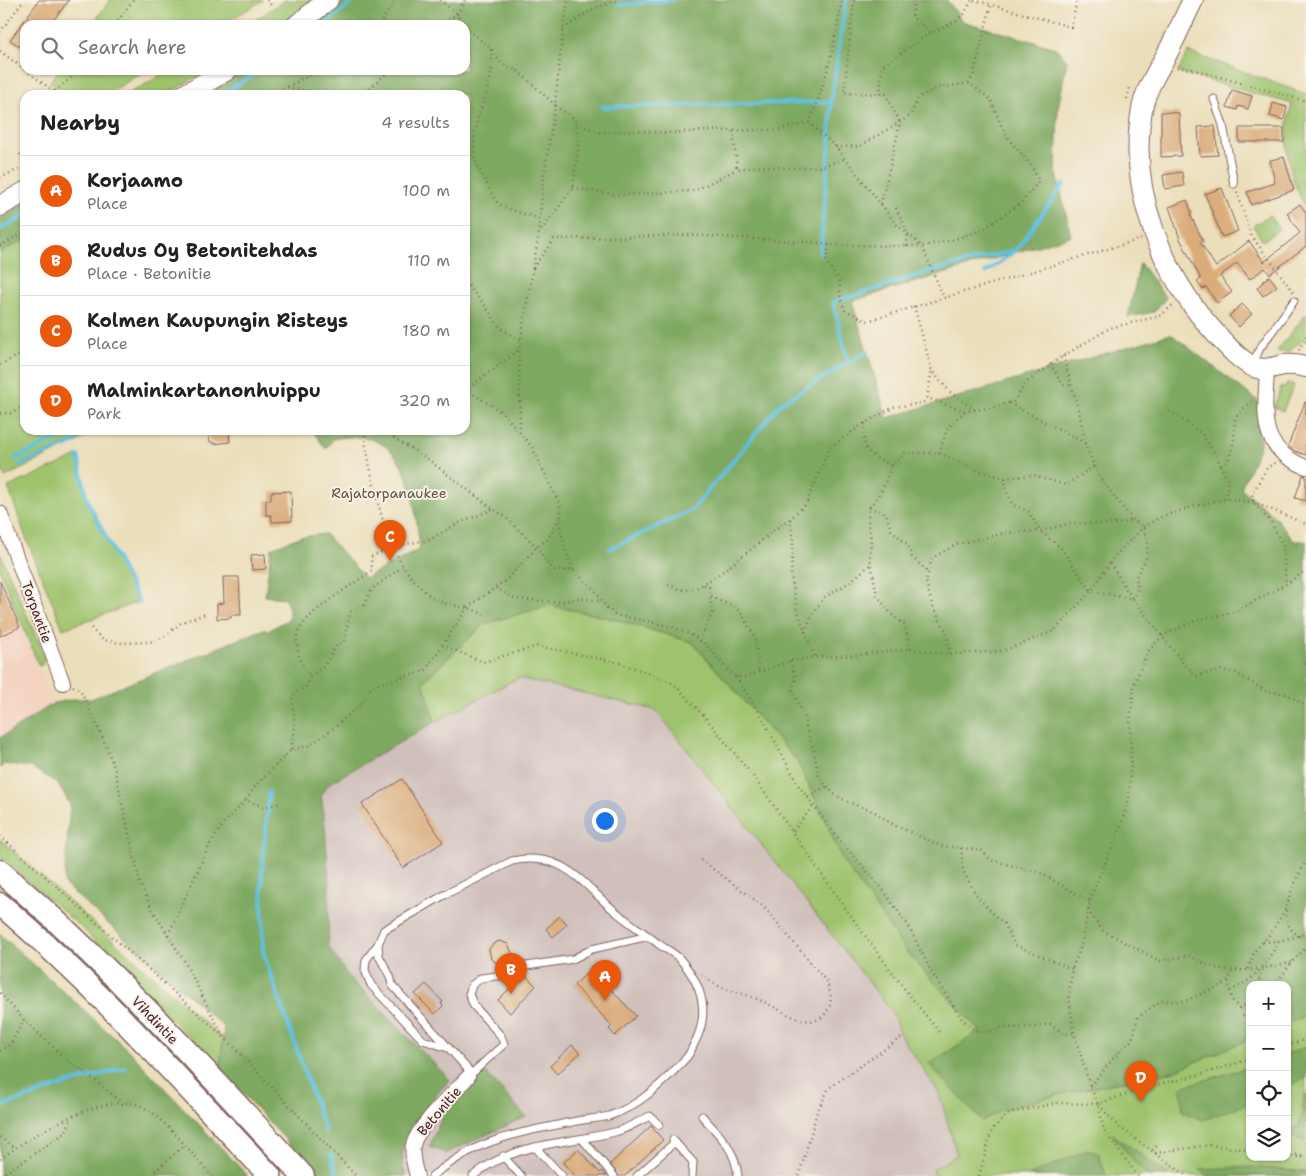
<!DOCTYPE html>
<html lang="en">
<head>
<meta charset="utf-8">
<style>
  body { margin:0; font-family:"Shantell Sans",sans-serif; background:#f2f2f2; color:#222 }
  .controls { position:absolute; right:15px; bottom:15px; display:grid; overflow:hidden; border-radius:10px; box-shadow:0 1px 4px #0004 }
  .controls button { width:45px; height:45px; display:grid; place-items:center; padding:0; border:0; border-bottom:1px solid #e0e0e0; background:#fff; color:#222; font:25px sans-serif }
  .you { position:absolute; left:604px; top:820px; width:18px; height:18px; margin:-12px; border:4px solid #fff; border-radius:50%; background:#1a73e8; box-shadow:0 0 0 8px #1a73e833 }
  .badge { display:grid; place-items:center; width:32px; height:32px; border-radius:50%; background:#ea580c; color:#fff; font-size:16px; font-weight:700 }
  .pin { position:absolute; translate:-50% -41px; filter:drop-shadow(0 1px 2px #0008) }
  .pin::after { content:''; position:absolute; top:26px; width:18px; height:15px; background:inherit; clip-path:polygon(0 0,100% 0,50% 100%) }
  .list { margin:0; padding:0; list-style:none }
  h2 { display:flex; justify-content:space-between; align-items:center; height:65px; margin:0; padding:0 20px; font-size:21px }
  h2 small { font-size:16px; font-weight:400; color:#767676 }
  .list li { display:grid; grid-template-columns:32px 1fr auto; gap:15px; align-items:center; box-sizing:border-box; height:70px; padding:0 20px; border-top:1px solid #e0e0e0 }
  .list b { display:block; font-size:19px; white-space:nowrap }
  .list p { margin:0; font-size:16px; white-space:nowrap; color:#767676 }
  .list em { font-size:16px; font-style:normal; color:#767676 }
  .icon { flex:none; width:28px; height:28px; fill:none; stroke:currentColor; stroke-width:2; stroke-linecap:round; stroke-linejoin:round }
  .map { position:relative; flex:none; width:1306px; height:1176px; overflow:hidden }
  .search { position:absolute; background:#fff; box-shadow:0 1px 4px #0004; left:20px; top:20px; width:450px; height:55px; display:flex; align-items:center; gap:12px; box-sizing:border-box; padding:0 18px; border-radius:15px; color:#767676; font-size:19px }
  .panel { position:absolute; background:#fff; box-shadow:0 1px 4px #0004; left:20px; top:90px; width:450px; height:345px; border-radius:15px }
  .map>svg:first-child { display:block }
  .built { fill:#f4d3c1 }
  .industrial { fill:#d0c0bc }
  .green { fill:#9ec36d; stroke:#74714c }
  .forest { fill:#7ea960; stroke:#646446 }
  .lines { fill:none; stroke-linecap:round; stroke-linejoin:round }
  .stream { stroke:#5fc0dd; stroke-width:4 }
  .building { fill:#daac7b }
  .lane-casing { stroke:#82625d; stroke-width:9 }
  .street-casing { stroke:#82625d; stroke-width:16 }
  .secondary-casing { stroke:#82625d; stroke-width:22 }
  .primary-casing { stroke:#82625d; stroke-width:25 }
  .path { stroke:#82625d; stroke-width:2.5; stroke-dasharray:1 4; stroke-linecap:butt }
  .lane { stroke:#fff; stroke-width:7 }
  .street { stroke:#fff; stroke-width:14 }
  .secondary { stroke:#fff; stroke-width:20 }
  .primary { stroke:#fff; stroke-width:22 }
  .labels { text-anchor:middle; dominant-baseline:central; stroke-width:4; stroke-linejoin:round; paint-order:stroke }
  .park-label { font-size:14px; fill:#63503f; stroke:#f7f3e8 }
  .street-label { font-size:14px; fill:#4a1f2b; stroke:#f7f3e8 }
</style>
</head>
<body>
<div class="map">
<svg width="1306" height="1176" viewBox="0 0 1306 1176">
  <rect width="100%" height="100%" fill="#f7f3e8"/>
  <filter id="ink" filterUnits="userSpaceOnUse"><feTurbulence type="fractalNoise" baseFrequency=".02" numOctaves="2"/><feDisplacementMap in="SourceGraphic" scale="10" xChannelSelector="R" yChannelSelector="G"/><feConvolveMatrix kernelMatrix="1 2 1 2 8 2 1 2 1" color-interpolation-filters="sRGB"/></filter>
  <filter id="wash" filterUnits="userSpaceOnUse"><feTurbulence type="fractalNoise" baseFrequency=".0096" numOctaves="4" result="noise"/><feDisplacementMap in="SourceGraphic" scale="20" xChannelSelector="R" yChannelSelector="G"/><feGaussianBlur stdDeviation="1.12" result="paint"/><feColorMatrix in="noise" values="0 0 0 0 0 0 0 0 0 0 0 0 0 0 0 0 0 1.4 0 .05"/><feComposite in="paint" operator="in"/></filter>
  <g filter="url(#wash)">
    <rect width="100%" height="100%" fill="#ebdeba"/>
    <path class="built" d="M0,581L54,703L0,738Z"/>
    <path class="industrial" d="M518,678L655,710L893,1013L899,1033L939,1093L957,1155L934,1169L933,1176H406L402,1152L410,1127L421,1111L449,1080L348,976L328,946L329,884L325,826L321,794L330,784L435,722Z"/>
    <path class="green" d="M110,0H263L222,25H92Z
      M285,0H314L280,25H248Z
      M1188,52L1306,94V208C1288,177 1281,138 1292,104L1178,72Z
      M59,70H147L105,95H65L50,82Z
      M170,70H208L165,95H127Z
      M25,202V430H100L5,477L0,465V218Z
      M1269,215L1279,229L1263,241L1253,226Z
      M1306,314V342L1301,340L1299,344H1296L1290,352H1276Z
      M1287,383L1294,385L1283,411L1274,407L1281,387L1285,388Z
      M78,456L87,500L139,602L63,629L25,535L8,487Z
      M0,553L42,650L44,659L42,665L39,666L0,571Z
      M550,605L614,619L692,642L797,761L821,811L843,861L909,955L980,1031L1004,1109L1061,1094L1174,1071L1250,1039V1157H1287V1023L1306,1015V1176H933V1169L957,1155L939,1093L899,1033L893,1013L656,710L518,678L435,722L423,682L484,624Z
      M0,839L223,1039L220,1069L81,927L0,857Z
      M0,885L66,945L127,1004L264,1150L262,1153C177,1063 95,968 0,889Z"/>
    <path class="forest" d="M344,0H947L962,21L1056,48L1067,61L1058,108L1056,170L1071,236L852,301L887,418L1171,334L1258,401L1260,446L1241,488L1276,518L1294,541H1306V1015L1287,1023V985H1250V1039L1174,1071L1061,1094L1004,1109L982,1121L929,1064L980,1031L909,955L843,861L821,811L797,761L692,642L614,619L550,605L484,624L423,681L435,722L330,783L321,794L325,826L329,884L328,946L348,976L450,1080C426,1106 391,1137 406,1176H319L220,1069L224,1027L64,884L70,804L57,783L31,767L4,764L0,768V738L54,703L75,699H91L264,629L268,631L289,619V608L284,598L265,596L271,548L299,537L325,534L365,578L420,549C413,492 409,424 333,439L326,449L312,430H465V95H202L245,70H465V25H313Z
      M25,202V239L0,253V218Z
      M1140,263L1166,298L1154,312L1128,317Z
      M0,934L129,1051L248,1176H0Z
      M1306,1047V1078L1287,1087V1054Z
      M1250,1067V1103L1203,1120L1183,1112L1181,1087Z
      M487,1074L526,1117L446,1153L429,1147L445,1111L479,1075Z
      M1306,1094V1141L1298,1139L1287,1131L1298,1126L1302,1116L1304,1095Z
      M1112,1134L1170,1176H1149L1138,1166Z
      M1088,1150L1099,1154L1106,1176H1028Z
      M1252,1167L1306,1172V1176H1208L1199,1169Z"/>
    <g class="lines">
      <path class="stream" d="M619,5L673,0
        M324,25L355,0
        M220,95L261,70
        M602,107L831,102L846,0
        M0,229L16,221L25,213
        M820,254L830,142L831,102
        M985,273L1016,250L1064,184
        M848,362L833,302L932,271L1016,250
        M78,456L87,500L139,602
        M15,458C36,450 54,439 74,432
        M19,465L76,442
        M609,549L692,510L781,403L867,351
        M269,792L262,871L263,952L325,1131
        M0,1107L66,1084L125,1068
        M331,1155L337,1176"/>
    </g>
    <g id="blocks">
      <path class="building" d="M39,0H69L50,25H25V50L10,40Z
        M1232,90L1252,96L1248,109L1238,106L1237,110L1227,107Z
        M1273,103L1287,107L1284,120L1270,116Z
        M1161,112L1179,113L1181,156L1161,157Z
        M1215,126L1218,155L1200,156L1198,127Z
        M1239,128H1284V142H1239Z
        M1284,157L1294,190L1251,205L1247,192L1275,183L1270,160Z
        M1182,172L1184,186L1165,189L1163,175Z
        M1222,188L1238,231L1222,237L1205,194Z
        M1187,200L1192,214H1190L1203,241L1200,242L1216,267L1249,241L1264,262L1300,233L1287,213L1300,204L1306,213V246L1270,274L1265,268L1250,279L1237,263L1220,276L1232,292L1217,303L1206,287L1203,289L1197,282L1201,279L1180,239L1169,207Z
        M1269,276L1277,286L1263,296L1257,288Z
        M1242,304L1252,314L1239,327L1229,316Z
        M1305,402H1306V455L1294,451L1288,446Z
        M208,430H229L230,442L213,444V442H210Z
        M1303,475L1306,476V501L1295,498Z
        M291,491L292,521L272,522L271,515H266V500H271V492Z
        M265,554L266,569L252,570L251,555Z
        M223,577H239L241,615H231V618L217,619V604L224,603Z
        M0,581L20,627L0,636Z
        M402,779L443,842L403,868L362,804Z
        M560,916L567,924L553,937L546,929Z
        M499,941L508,944L512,953L518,960L513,965L510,966L508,963H497L491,959L489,949L493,944Z
        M592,969L636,1016L615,1036L609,1029L612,1026L574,985Z
        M524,974L536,986L510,1013L498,1000Z
        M426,984L443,1002L441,1003L443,1006L435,1014L415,994Z
        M572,1045L580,1053L557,1074L550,1066Z
        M651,1126L663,1140L625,1176H619L610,1164Z
        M578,1149L600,1173L602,1171L607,1176H575L563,1163Z"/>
    </g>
  </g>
  <g filter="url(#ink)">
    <use href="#blocks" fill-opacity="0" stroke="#82625d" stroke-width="1"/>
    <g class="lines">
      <defs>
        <path id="lane" d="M1214,99L1223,125L1234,184
          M1252,365L1260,348L1294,301
          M378,944L366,960L365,970L371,985L423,1040L448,1048
          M468,1077L504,1044L501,1036L474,1006L469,994L472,985L481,978L504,975L520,967L573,959L592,949L649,936
          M702,1116C720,1136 735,1148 738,1176
          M582,1139L614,1176
          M673,1140L693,1162L692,1176
          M535,1147L562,1176
          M503,1156L521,1176
          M432,1176C444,1167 457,1158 470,1151C501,1135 538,1129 572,1122C584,1119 597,1119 609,1116C640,1106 665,1081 687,1057C690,1053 692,1049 694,1044C711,1013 702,984 679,958C674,953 666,949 660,945C647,935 634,926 621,916C583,887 567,850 512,861L446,894L384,930L378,944L379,956L390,976L392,985L472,1074
          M473,1176C514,1142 566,1144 615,1132C627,1129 639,1121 650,1116L659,1125
          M637,1176L675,1142"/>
        <path id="street" d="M1267,370C1265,414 1257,448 1306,467
          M0,513L63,683
          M417,1176C414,1166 411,1155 413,1145C418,1125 454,1093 468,1077"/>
        <path id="secondary" d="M1193,0C1185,16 1178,32 1170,48C1160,68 1146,87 1142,109C1127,190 1163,277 1217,335C1227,346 1240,361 1254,367C1266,371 1272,367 1284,365C1292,364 1298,365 1306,367
          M297,25L328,0
          M184,95L227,70
          M0,206L25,192"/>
        <path id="primary" d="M0,871C109,964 206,1071 303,1176
          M0,904C96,986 184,1084 270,1176"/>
      </defs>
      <use href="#lane" class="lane-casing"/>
      <use href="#street" class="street-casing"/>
      <use href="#secondary" class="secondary-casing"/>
      <use href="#primary" class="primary-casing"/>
      <path class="path" d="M267,0L271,5
        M440,0L457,14L462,25
        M854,0L844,93L886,94L900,123L881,204
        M914,0L912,17L932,33
        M974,0L1071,27L1077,0
        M115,25L133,0
        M379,25L396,0
        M440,25L457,14L465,0
        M465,27L490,48L502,64L518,71L555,105L543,182L539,232
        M563,29L593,9L619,0
        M0,32L24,0
        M491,49C499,95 455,131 484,179C488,186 492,195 497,202C505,210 529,215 540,219
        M0,51L25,70
        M1177,67L1191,69L1306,101
        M25,70L59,95
        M287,87L320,95
        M55,91L80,70
        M880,94L882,66L927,35L956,21L964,14L972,0
        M269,95L309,76L318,70
        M362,95L391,70
        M1127,99L1130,88
        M576,123L598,132L641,131L667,133L701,131L776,130L809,123L836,147L897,225L922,246L943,296
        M809,123C827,82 834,44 842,0
        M733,131L737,169L761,166L789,168L818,167L845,159
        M836,147L860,146L910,116L918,98L937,88L969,83L974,73L991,5
        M20,154L25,163
        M465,156H473
        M0,178L25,166
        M573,188L619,195L694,191L737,169
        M1237,192L1251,235L1294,293
        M896,208L908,234L906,246
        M829,245L826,261L840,283V295L845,310L867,321L1141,239
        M0,246L25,232
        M533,268L554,239L688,235L821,243L829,245L922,246L949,241L984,229L1022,202L1039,181L1031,165L1010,141L1001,125L991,100L969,83
        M465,282L484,304L500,328L520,340
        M914,306L932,371L951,393L975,410
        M1299,350L1306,336
        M519,351L520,431
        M1063,356L1080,415L1085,443L1094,466L1102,481L1133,520L1143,527L1148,542L1146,558L1136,577L1138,588L1133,599
        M1050,364L1063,385H1071
        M0,365L25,352
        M465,389L503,413L532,447L561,507L560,528L568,558L573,570
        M465,391L519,350L539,233L573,188L579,140L576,123L571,116L556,107L555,105L563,29L568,0
        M927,398L932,370
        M1009,403L1085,443
        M1170,411L1201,433L1214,452L1228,480L1226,499
        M0,413H11L25,406
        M865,423C861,452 868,454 892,466
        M365,430V441C376,495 386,570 437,600C451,608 468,604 484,615
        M387,430L395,439L422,455L493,509L503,515L537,547L548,565L556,571L573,570L594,589L607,608L615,615C643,621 685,625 707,646C717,655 724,669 736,677H746L790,661L815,657L856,655L910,649L950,654L1003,651L1054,631L1091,591L1115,556L1143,527L1161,517L1194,506L1226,499L1253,502L1306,524
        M939,453L948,427L965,411
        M1275,463L1267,468L1252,494L1253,502L1271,522L1283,546L1286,584
        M1221,466L1230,457L1234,441L1235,418L1249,403L1252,402
        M1005,478L1006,490L1013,505L1029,512L1040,531L1061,548L1091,591L1133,599L1183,663L1196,676L1222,670L1236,673L1266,691L1286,694L1306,706
        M869,508L886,513L891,530L908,545L912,557L928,572
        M790,519L793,541L791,575L797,610L815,657
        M1110,563L1132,598
        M668,585C674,587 681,590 687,590C705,591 766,536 783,523L790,519L806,504L830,447L865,423L894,407L923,403L927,398L965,411L991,408L1013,402L1027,382L1063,356L1110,328L1160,316L1174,304
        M704,585L709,587L710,595L720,601L734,606L742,614L755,638L759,672
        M496,588L515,599L559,602L579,598L601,601
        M91,628L103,640L120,643L149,642L156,641L166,635L182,622L205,614
        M805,632L812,614L825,597L850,582L871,564
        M700,641L712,613L710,595
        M442,645L483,662L538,646L616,662L652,674L674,684L704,716L753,776L853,919L906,991L941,1034
        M910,649L905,625L892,615L877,595L870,558L871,539L868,524L869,508L882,490L892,466L905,453H939L980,471L1005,478L1033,475L1066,485L1094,466
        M950,654L946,631L933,608L926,582L932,558L957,544L1005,533L1040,531L1071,523L1118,524L1133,520
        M790,661L796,679L792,689L804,716L806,728L813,748L819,777L834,794L848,802L875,812L894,825L941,846L981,850L991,860L1043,874L1090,902
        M310,676L323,667L337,645L344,641L350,612L364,605L372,589L402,567
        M736,677L759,712L799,786L841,842L881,887L907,924L932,973L961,1018L975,1031L988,1032L1000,1028L1035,1027L1050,1024L1064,1034L1074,1033
        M73,686L81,691L106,745L115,771L140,883L152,909L184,961L223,1036
        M291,749L295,727L292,696L308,685L310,676C301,663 299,660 297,644C297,642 296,639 297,636C302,613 354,585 372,570L371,557L394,546L429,540L457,524L493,509
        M808,797L827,786
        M246,800L256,785L291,750L311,745L336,726L361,704L372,686L425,671L468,607L505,581L537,547L548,539L561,515
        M793,831L814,805
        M0,836L223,1036L356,1176
        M961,848L963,871L978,898L1004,924L1015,945L1072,969
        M701,860L763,906L826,981C830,992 834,1000 827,1011C813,1035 779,1008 762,1001C747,994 729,992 715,984C710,982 706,978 702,975
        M1088,910L1102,930L1160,961L1189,955C1196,959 1203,963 1210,966C1235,975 1267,968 1292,962
        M168,935L210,844L224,823L246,800L264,807L281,803
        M1300,936C1271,922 1295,882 1306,861
        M1263,942L1279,941L1306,934
        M1248,969L1254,952L1270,934L1286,909
        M1228,981L1232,1000L1239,1008L1250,1003
        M1258,985L1263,969
        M1275,985L1292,962L1306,948
        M1230,991C1258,977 1264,967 1279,941
        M0,993L24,1020L67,1060L91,1077L123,1104
        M1243,1016L1250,1006
        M1287,1046L1306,1039
        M0,1051L10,1045L24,1020
        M1090,1086L1118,1053L1132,1040L1138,1017L1160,1001H1185L1219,986L1228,981L1233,970
        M1099,1105L1119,1127L1187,1176
        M0,1137L15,1148
        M1152,1150L1159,1144
        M1155,1153L1209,1145L1250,1150
        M1291,1154L1306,1156
        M1287,1156L1306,1158
        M0,1159C31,1136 99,1093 139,1105C157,1110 198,1160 212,1176
        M155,1171L185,1145
        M1,1176L65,1133L72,1117
        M799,1176L817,1112L829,1088L902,1037
        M979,1176L991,1133L994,1128L1007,1115L1016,1112L1056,1103L1098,1104L1144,1088L1202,1074L1250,1059
        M1138,1176L1104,1131L1098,1104L1090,1086L1074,1033L1069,997L1072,969L1081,946L1092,893L1119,831L1129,799L1131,764L1130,722L1134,684L1147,653L1162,636L1197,620L1235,612L1288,583L1306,570"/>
      <use href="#lane" class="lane"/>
      <use href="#street" class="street"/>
      <use href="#secondary" class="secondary"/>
      <use href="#primary" class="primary"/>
    </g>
  </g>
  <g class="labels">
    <g class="park-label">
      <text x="389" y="493">Rajatorpanaukee</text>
    </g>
    <g class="street-label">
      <text transform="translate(37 612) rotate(70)">Torpantie</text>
      <text transform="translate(155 1020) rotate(46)">Vihdintie</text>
      <text transform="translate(439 1111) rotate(-50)">Betonitie</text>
    </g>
  </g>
</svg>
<div class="controls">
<button>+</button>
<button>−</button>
<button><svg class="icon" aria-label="locate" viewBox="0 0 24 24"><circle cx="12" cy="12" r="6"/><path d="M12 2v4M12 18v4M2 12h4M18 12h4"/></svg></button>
<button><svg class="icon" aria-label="layers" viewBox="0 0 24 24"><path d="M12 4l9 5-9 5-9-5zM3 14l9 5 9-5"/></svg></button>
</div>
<div class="you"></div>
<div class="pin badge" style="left:605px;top:1001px">A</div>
<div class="pin badge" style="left:511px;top:994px">B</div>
<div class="pin badge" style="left:390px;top:561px">C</div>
<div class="pin badge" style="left:1141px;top:1102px">D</div>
<div class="search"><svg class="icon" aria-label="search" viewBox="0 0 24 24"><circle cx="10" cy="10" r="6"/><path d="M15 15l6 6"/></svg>Search here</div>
<section class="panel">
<h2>Nearby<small>4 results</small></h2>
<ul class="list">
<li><span class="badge">A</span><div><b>Korjaamo</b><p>Place</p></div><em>100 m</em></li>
<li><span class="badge">B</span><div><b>Rudus Oy Betonitehdas</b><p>Place · Betonitie</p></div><em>110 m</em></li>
<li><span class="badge">C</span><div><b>Kolmen Kaupungin Risteys</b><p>Place</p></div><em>180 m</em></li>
<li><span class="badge">D</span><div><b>Malminkartanonhuippu</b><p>Park</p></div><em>320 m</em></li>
</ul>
</section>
</div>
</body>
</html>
